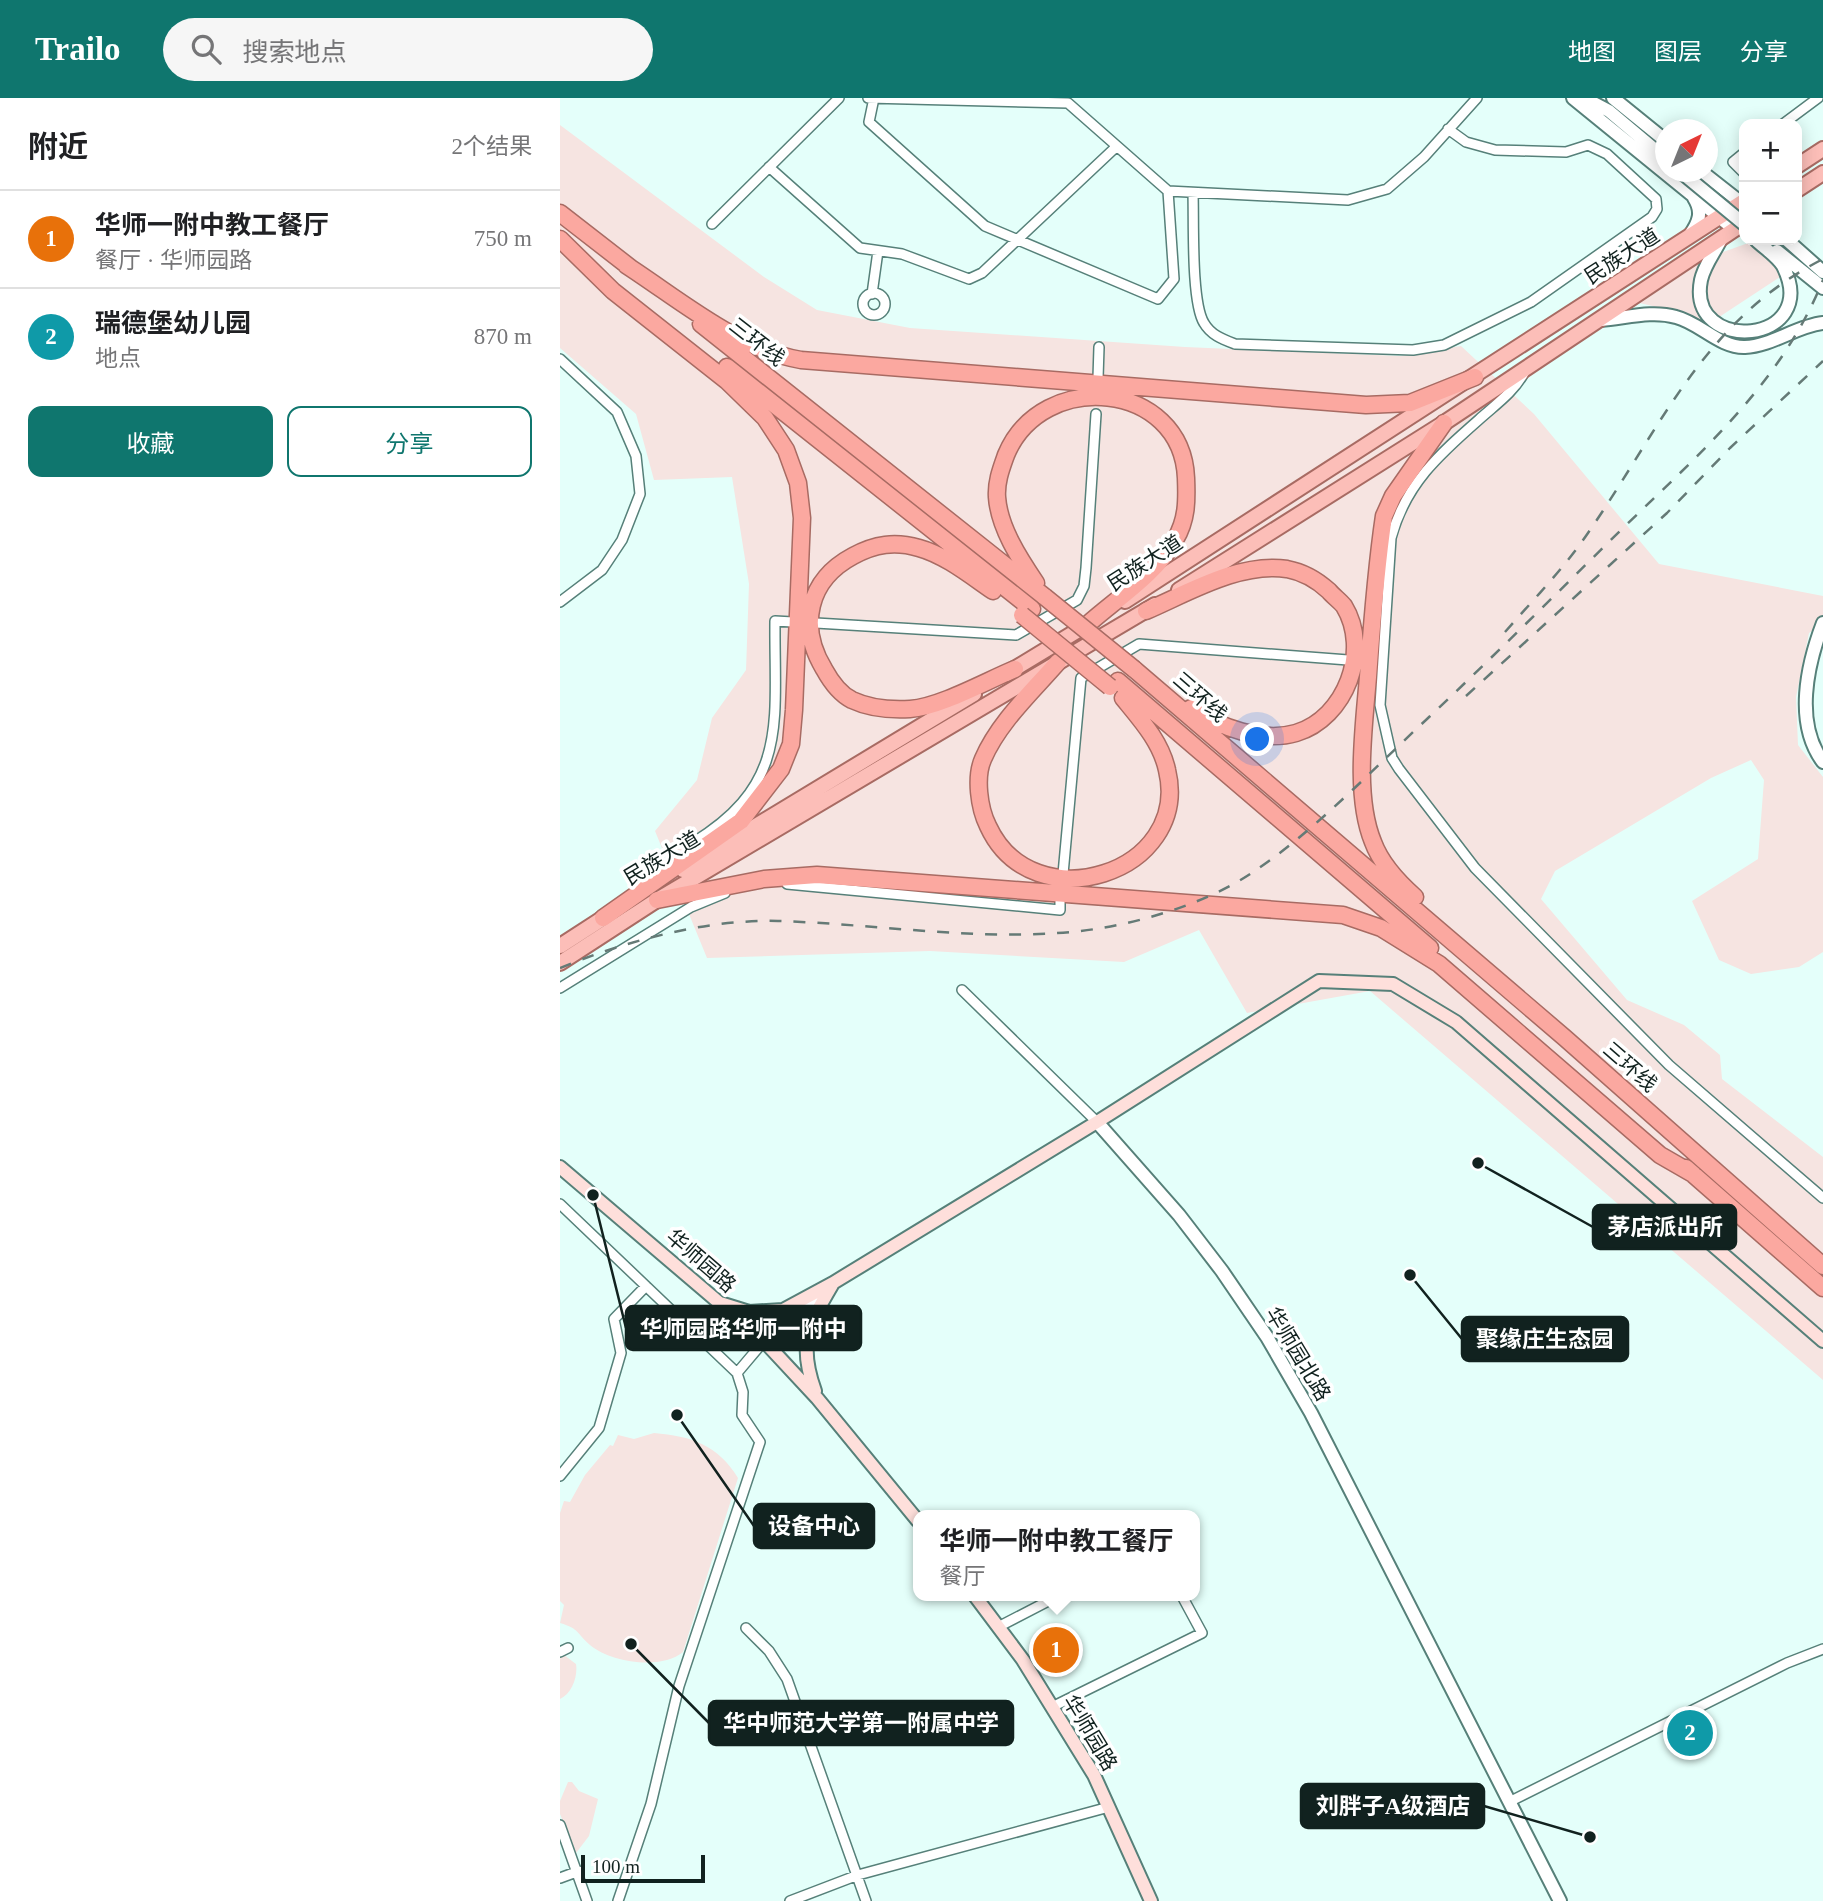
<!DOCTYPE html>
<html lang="zh">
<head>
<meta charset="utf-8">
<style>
  body { margin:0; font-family:"Times New Roman","Noto Sans SC",serif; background:#f6f6f6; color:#202124 }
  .controls { position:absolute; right:21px; top:21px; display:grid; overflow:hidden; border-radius:14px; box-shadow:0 4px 18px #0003 }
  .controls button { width:63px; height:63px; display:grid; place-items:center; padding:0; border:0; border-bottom:2px solid #e0e0e0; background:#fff; color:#202124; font:35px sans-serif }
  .compass { position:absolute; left:1095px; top:21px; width:63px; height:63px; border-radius:50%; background:#fff; box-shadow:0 4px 18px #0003; rotate:43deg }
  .scale { position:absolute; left:21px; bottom:18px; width:124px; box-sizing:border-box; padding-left:7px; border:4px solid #11221f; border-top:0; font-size:19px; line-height:24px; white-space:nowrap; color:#11221f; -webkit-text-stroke:5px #fff; paint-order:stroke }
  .you { position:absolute; left:698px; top:642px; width:24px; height:24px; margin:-18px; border:5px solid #fff; border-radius:50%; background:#1a73e8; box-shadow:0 0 0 10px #1a73e833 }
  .badge { display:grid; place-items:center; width:46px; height:46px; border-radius:50%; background:#0f766e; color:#fff; font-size:23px; font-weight:700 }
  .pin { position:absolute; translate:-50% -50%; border:4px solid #fff; box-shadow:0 2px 7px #0006 }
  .popup { position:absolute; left:353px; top:1412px; width:287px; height:91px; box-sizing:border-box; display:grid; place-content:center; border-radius:14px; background:#fff; filter:drop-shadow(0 2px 5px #0005); font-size:23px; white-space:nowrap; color:#757577 }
  .popup b { font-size:26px; color:#202124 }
  .popup::after { content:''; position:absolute; left:50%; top:100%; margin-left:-14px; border:14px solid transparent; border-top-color:#fff }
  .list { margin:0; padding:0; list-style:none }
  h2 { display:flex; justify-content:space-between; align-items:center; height:91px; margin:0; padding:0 28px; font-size:30px }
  h2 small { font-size:23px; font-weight:400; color:#757577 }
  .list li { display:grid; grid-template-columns:46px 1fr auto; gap:21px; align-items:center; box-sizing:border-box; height:98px; padding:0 28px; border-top:2px solid #e0e0e0 }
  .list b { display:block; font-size:26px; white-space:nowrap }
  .list p { margin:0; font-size:23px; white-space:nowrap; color:#757577 }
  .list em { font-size:23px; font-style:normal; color:#757577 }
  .actions { display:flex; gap:14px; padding:21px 28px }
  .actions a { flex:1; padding:16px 0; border:2px solid #0f766e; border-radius:14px; text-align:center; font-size:24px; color:#0f766e }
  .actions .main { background:#0f766e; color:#fff }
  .icon { flex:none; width:38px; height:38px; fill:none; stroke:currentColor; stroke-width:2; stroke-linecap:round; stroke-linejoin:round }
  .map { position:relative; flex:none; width:1263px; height:1803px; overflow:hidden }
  header { display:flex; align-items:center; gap:42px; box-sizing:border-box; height:98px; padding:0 35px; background:#0f766e; color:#fff }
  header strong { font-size:33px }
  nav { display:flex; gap:38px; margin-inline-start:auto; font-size:24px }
  .search { width:490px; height:63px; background:#f6f6f6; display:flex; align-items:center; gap:18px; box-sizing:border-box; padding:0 24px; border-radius:38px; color:#757577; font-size:26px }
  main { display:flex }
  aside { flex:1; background:#fff }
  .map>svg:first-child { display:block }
  .green { fill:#f6e4e1 }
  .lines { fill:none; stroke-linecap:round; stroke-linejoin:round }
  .minor-casing { stroke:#568079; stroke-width:12 }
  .tertiary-casing { stroke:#568079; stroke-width:16 }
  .secondary-casing { stroke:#568079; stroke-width:16 }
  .primary-casing { stroke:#a86b63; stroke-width:18 }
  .trunk-casing { stroke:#a86b63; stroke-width:19 }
  .minor { stroke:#fff; stroke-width:9 }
  .tertiary { stroke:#fff; stroke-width:12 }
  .secondary { stroke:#fedfdb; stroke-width:12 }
  .primary { stroke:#fcbeb8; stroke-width:14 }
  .trunk { stroke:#fba8a0; stroke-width:16 }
  .rail { stroke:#657a76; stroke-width:2.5; stroke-dasharray:12 12; stroke-linecap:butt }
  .tertiary-bridge-casing { stroke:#568079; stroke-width:16; stroke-linecap:butt }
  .trunk-bridge-casing { stroke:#a86b63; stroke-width:19; stroke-linecap:butt }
  .tertiary-bridge { stroke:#fff; stroke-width:12 }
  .trunk-bridge { stroke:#fba8a0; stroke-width:16 }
  .labels { text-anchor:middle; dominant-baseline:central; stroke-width:7; stroke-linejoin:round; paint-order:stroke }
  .street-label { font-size:21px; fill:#11221f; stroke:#fff }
  .leader { fill:none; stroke:#11221f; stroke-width:2.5 }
  .callout-dot { fill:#11221f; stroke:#fff; stroke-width:2.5 }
  .callout { fill:#11221f; stroke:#11221f; stroke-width:2.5 }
  .callout-label { font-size:23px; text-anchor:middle; font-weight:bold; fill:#fff }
</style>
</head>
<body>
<header>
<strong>Trailo</strong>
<div class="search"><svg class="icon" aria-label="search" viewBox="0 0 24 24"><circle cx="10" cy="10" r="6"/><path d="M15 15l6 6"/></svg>搜索地点</div>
<nav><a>地图</a><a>图层</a><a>分享</a></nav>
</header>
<main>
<aside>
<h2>附近<small>2个结果</small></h2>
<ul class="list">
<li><span class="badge" style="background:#e8710a">1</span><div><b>华师一附中教工餐厅</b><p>餐厅 · 华师园路</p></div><em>750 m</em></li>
<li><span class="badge" style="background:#0f9aa8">2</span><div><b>瑞德堡幼儿园</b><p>地点</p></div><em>870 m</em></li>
</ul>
<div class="actions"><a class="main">收藏</a><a>分享</a></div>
</aside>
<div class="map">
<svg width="1263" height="1803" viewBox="0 0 1263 1803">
  <rect width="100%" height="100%" fill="#e4fffa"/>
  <path class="green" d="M0,27L204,179L257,212L350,230L625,249L840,258L901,248L974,316L1099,466L1263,498V526L1249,535L1236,599L1238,647L1263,679V854L1239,869L1191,876L1159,862L1132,803L1198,761L1204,682L1191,662L1151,680L995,773L981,801L1067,902L1124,927L1160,957L1162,981L1263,1059V1282L810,893L687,915L639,832L564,864L370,853L147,860L95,733L137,682L152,620L186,572L189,486L172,379L94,382L76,316L0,250Z
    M1191,144L1223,177L1147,227L1119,214L1075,204L1141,162Z
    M94,1335C131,1338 158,1347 178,1380L123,1554C102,1572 51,1565 30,1547C16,1535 20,1531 0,1525L4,1507L0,1503V1415L4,1403L10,1404L25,1377L50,1347L53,1348L58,1337L74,1341Z
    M4,1557L16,1566C18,1578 12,1596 0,1601V1559Z
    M8,1684H12L19,1693L38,1701L29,1738L16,1755L0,1716V1703Z"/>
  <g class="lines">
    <defs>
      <path id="minor" d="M308,0L508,5L608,93L788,102L827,91L864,59L917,0
        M314,0L309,24L425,128L598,201L614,181L608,93
        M1223,26L1258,0
        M1184,55L1173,64L1184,75
        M209,69L300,150L342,156L409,181L422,175L557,48
        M633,95C634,123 631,204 644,225C651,237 662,241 675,246L853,252L884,247L971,204L1092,119L1097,111L1096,101L1047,56L1028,47L1006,54L935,52L906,44L888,31
        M152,126L279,0
        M303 206a11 11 0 1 1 22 0a11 11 0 1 1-22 0Z
        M312,196L318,153
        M0,261L57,314L76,358L80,396L62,442L42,472L0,504
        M964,275C954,293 939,304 923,318C882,354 846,384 831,440L820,607L832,660L839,671L915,770L1109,967L1263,1100
        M538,280L539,249
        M256,525L456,537L517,502L524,488L526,470L536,316
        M134,757V744C230,685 214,623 215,523L233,524
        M503,776L521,580L579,546L788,562
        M227,786L500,812V801
        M0,890L131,809L165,795
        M402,892L537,1024
        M0,1106L177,1275L183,1294L182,1317L200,1344L119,1588L91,1706L58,1803
        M177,1275L204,1243L258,1198
        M0,1378L39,1330L61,1255L54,1221L86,1188
        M438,1529L498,1498
        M186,1530L209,1553L227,1581L306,1803
        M0,1554L8,1550
        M492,1609L642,1535L622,1498
        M949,1704L1227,1565L1263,1551
        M0,1727L27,1803
        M0,1780L19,1773
        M230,1803L298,1777L549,1709"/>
      <path id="tertiary" d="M1013,0L1174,131
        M1024,0L1049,13L1106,61
        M1053,0L1106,43
        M1142,74L1184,107
        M1130,137C1139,124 1143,114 1134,100
        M1227,142L1263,174
        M1160,143C1154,155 1144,168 1141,182C1126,258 1263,247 1223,168C1217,158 1204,150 1196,142
        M1217,153L1263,190
        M1041,222C1066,220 1092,212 1116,219C1140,225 1160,250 1185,249C1212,248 1236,228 1263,225
        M1263,525C1247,567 1234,625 1263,664
        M537,1024L619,1117L662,1173L707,1239L751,1315L1000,1803"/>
      <path id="secondary" d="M0,1069L204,1243L257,1300L358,1423
        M160,1205L189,1214L223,1212L273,1185L537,1024L759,883L833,886L896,924L1263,1243
        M255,1293C238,1246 248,1228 272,1187
        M415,1498L463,1562L534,1677L591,1803"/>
      <path id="primary" d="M1237,68L1263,51
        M1237,92L1263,75
        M619,492L884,325L1184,125
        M565,503L1184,103
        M446,576L530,525
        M123,772L414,596
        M0,848L51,815
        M0,865L97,802L595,507"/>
      <path id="trunk" d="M0,115L72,171
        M0,141L53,193L167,283L205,320L226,352L238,385L242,420L234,612L231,646L221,671L181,723L43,820
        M66,167C120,202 177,251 241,262L806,307L850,305L915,279
        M141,226L485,499
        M167,269L472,511
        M476,485C459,460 439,429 437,399C436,384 441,371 446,357C482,270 622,283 626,380C627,403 627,422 615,442C596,476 556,501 527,527
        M433,493C411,478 385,457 359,450C335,443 315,446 293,458C248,482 238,528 264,571C270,582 280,596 292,602C309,610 332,612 350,611C380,609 426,583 455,571
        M586,513C628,495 679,464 727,471C743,474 757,482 769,493C773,498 780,503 784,508C811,552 786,620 736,635C702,645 659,629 631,610
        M498,564C472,594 439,624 423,661C415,679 419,710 428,728C473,826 632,775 607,672C601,644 581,622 563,600
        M574,571L1005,940L1263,1168
        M558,583L870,850
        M855,799C838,784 821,766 813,744C794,698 804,628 808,579C812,525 816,471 824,418L833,398L884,325
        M97,802L204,781L257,777L783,817L821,830L879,866L1100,1057L1133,1076
        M1126,1070L1263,1190"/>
    </defs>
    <use href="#minor" class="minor-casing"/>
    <use href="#tertiary" class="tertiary-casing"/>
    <use href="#secondary" class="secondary-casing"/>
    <use href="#primary" class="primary-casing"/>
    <use href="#trunk" class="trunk-casing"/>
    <use href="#minor" class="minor"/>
    <use href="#tertiary" class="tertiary"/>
    <use href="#secondary" class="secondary"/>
    <use href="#primary" class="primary"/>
    <use href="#trunk" class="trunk"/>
    <path class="rail" d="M945,534C974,501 1006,468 1030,432C1101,329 1145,221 1263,161
      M906,598L1107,415L1170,350L1263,263
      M0,870C66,843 146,821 218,823C323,826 437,847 542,830C589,822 646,804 687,778C750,738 812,672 867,621C933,559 997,495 1061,432C1140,355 1221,286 1263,182"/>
    <defs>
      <path id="tertiary-bridge" d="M1121,74L1184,126"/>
      <path id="trunk-bridge" d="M485,499L574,571
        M462,517L550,589"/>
    </defs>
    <use href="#tertiary-bridge" class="tertiary-bridge-casing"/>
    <use href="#trunk-bridge" class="trunk-bridge-casing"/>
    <use href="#tertiary-bridge" class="tertiary-bridge"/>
    <use href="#trunk-bridge" class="trunk-bridge"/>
  </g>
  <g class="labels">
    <g class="street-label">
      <text transform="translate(1062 158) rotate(-33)">民族大道</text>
      <text transform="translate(197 244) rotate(38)">三环线</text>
      <text transform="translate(585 465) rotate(-33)">民族大道</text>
      <text transform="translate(640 599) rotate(41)">三环线</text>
      <text transform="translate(102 760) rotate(-31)">民族大道</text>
      <text transform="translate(1070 969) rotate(41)">三环线</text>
      <text transform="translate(141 1163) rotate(41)">华师园路</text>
      <text transform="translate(738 1256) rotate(59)">华师园北路</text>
      <text transform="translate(530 1635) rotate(59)">华师园路</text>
    </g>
  </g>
  <path class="leader" d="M918 1065L1033 1129M33 1097L66 1230M850 1177L902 1241M117 1317L194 1428M71 1546L149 1625M1030 1739L924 1708"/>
  <g class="callout-dot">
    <circle cx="918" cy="1065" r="7"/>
    <circle cx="33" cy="1097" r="7"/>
    <circle cx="850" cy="1177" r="7"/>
    <circle cx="117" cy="1317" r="7"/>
    <circle cx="71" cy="1546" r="7"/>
    <circle cx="1030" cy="1739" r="7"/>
  </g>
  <g class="callout">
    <rect x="1033" y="1107" width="143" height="44" rx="7"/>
    <rect x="66" y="1208" width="235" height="44" rx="7"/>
    <rect x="902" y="1219" width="166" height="44" rx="7"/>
    <rect x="194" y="1406" width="120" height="44" rx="7"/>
    <rect x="149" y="1603" width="304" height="44" rx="7"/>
    <rect x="741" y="1686" width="183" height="44" rx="7"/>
  </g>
  <g class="callout-label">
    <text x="1105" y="1137">茅店派出所</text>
    <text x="183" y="1239">华师园路华师一附中</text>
    <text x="985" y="1249">聚缘庄生态园</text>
    <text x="254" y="1436">设备中心</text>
    <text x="301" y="1633">华中师范大学第一附属中学</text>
    <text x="833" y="1716">刘胖子A级酒店</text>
  </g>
</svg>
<div class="controls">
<button>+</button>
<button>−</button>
</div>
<svg class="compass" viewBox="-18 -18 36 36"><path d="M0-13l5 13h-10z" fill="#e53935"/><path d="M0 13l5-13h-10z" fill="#757577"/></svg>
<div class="scale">100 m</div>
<div class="you"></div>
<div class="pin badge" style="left:496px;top:1552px;background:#e8710a">1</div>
<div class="popup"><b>华师一附中教工餐厅</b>餐厅</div>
<div class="pin badge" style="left:1130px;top:1635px;background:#0f9aa8">2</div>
</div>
</main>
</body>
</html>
